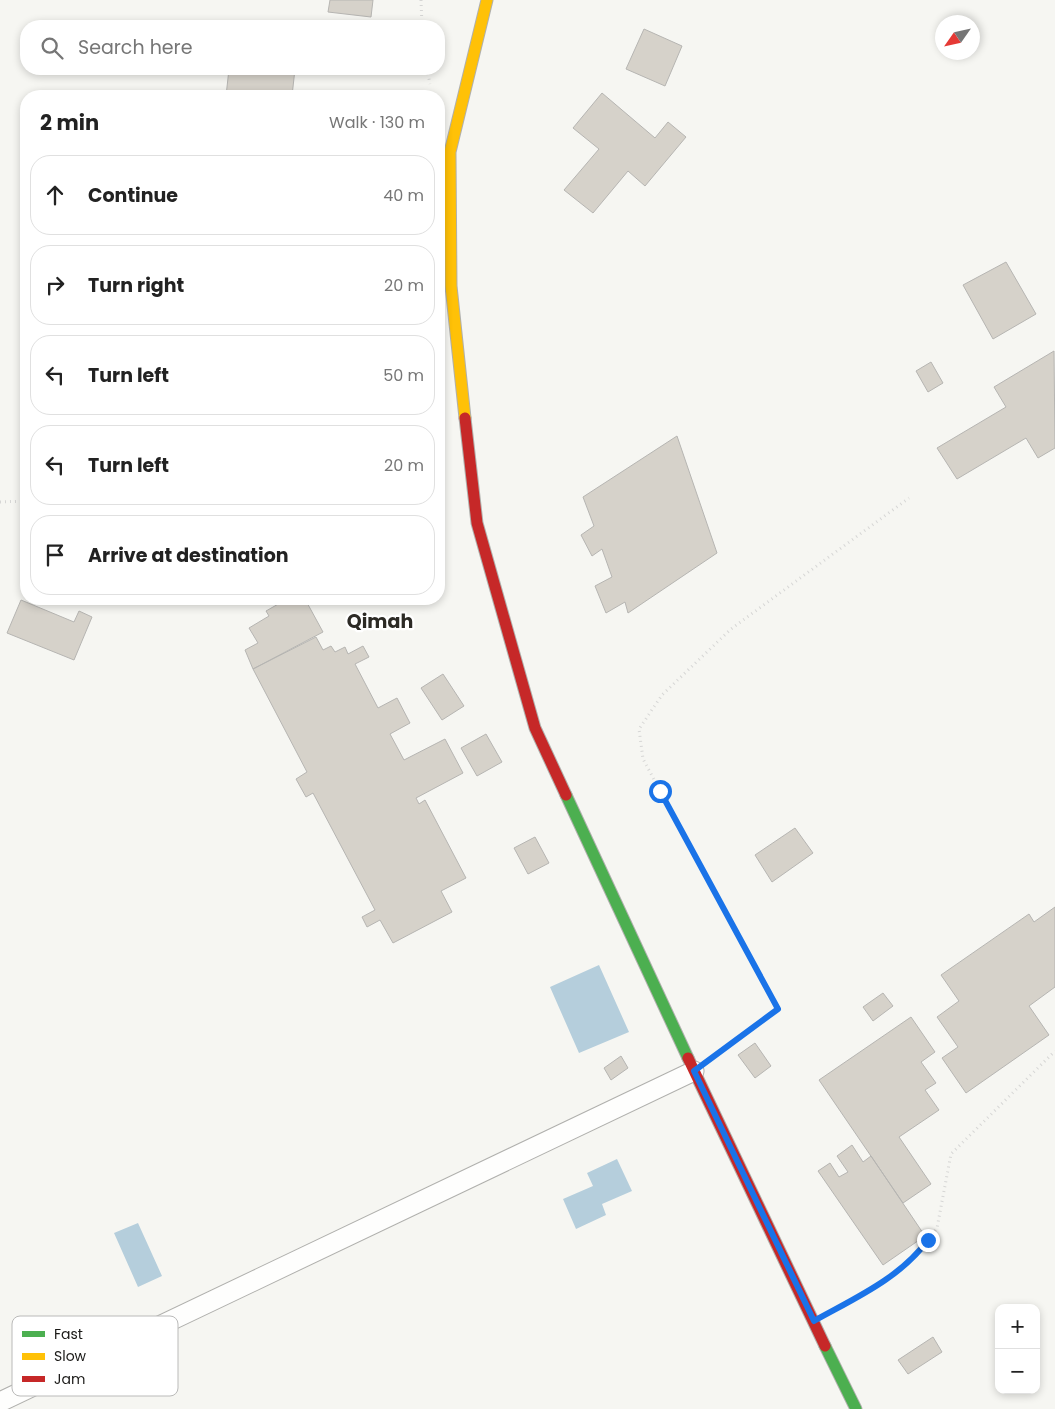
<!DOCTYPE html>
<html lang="en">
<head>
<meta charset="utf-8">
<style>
  body { margin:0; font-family:Poppins,sans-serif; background:#f2f2f2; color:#222 }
  .controls { position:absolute; right:15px; bottom:15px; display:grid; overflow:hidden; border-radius:10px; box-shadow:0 2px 8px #0003 }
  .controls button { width:45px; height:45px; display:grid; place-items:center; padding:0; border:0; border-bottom:1px solid #e0e0e0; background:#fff; color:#222; font:25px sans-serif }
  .compass { position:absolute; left:935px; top:15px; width:45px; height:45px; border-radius:50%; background:#fff; box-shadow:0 2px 8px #0003; rotate:236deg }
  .stop { position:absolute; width:15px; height:15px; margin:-11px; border:4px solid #1a73e8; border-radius:50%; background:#fff }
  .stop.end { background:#1a73e8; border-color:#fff; box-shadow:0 1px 5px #0008 }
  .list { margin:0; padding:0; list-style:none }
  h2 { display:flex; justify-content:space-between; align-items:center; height:65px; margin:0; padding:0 20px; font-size:21px }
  h2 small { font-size:16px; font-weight:400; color:#767676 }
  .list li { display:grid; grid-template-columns:32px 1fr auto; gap:15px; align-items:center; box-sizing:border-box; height:80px; margin:0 10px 10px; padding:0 10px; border:1px solid #e0e0e0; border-radius:20px }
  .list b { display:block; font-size:19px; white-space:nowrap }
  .list em { font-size:16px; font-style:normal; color:#767676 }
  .icon { flex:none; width:28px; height:28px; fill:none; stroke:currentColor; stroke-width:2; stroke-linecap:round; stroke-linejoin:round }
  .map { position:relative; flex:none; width:1055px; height:1409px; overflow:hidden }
  .search { position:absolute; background:#fff; box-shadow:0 2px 8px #0003; left:20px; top:20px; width:425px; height:55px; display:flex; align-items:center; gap:12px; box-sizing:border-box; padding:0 18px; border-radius:20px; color:#767676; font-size:19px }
  .panel { position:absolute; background:#fff; box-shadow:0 2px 8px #0003; left:20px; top:90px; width:425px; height:515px; border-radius:20px }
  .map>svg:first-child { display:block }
  .water { fill:#b5cedc }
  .building { fill:#d6d2ca; stroke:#b6b5b2 }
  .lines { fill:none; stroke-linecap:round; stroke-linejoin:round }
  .lane-casing { stroke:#b0b0ad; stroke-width:21 }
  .fast-casing { stroke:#b0b0ad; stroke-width:13 }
  .slow-casing { stroke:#b0b0ad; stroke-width:13 }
  .jam-casing { stroke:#b0b0ad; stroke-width:13 }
  .path { stroke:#d6d6d5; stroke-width:3; stroke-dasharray:1 4; stroke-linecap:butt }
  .lane { stroke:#fefefd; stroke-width:19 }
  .fast { stroke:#4caf50; stroke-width:11 }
  .slow { stroke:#ffc107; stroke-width:11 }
  .jam { stroke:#c62828; stroke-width:11 }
  .route { stroke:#1a73e8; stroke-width:6 }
  .labels { text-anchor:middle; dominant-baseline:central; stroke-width:4.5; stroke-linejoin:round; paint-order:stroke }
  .quarter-label { font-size:19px; font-weight:bold; fill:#2c2a25; stroke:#fff }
  .key { fill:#fff; stroke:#babab9; stroke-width:1 }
  .key-label { font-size:14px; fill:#1a1917 }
</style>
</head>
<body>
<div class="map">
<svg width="1055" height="1409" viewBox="0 0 1055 1409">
  <rect width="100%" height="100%" fill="#f6f6f2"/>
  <path class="water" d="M599,965L629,1032L579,1053L550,987Z
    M617,1159L632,1191L602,1204L606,1215L576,1229L563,1199L593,1186L587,1173Z
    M138,1223L162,1276L138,1287L114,1233Z"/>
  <path class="building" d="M330,0H373L371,17L328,12Z
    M644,29L682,46L665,86L626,69Z
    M229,69H295L292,96H226Z
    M188,93L213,96H187Z
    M602,93L655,138L668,122L686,137L645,186L628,171L593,213L564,190L599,149L573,128Z
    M1006,262L1036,314L993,339L963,285Z
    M1054,351L1055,448L1038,458L1026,438L957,479L937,448L1006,407L994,387Z
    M931,362L943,383L928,392L916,371Z
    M677,436L717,553L628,613L625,602L606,613L595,586L612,577L602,549L592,556L581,535L594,526L583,497Z
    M287,599H305L323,632L253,669L245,650L258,643L249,628L269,616L266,611Z
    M21,600L74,622L79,611L92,617L74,660L7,633Z
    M316,637L323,650L331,646L335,652L345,647L348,654L363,646L369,657L355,664L378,708L397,698L410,723L390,734L404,760L445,739L463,773L416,798L419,804L425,800L466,878L441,891L452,912L393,943L380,920L367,927L362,917L375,910L313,793L306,797L296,779L307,772L253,669Z
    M443,674L464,706L442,720L421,688Z
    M486,734L502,762L477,776L461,748Z
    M795,828L813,853L772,882L755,855Z
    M535,837L549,863L528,874L514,848Z
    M1055,907V987L1029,1006L1049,1035L966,1093L942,1058L958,1047L937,1017L959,1001L941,975L1029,914L1034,922Z
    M883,993L893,1006L873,1021L863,1007Z
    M911,1017L935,1052L921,1062L936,1083L925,1090L939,1110L899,1137L931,1184L903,1203L819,1080Z
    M755,1043L771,1066L755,1078L738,1055Z
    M621,1056L628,1068L611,1080L604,1068Z
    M852,1145L863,1162L871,1156L925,1236L883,1265L818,1171L830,1163L839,1177L848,1172L837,1156Z
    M933,1337L942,1352L908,1374L898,1360Z"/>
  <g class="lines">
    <defs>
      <path id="lane" d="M0,1402L694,1071"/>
      <path id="fast" d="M566,795L688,1058
        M825,1346L856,1409"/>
      <path id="slow" d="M465,418L451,286L450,152L487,0"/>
      <path id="jam" d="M465,418L477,523L535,728L566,795
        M688,1058L825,1346"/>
    </defs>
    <use href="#lane" class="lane-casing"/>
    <use href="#fast" class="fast-casing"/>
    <use href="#slow" class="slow-casing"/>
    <use href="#jam" class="jam-casing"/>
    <path class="path" d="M421,0L422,26
      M427,69L430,84
      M0,502L26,501
      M723,1050L778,1009L643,759L639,729L662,695L731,629L909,498
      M843,1305L888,1280L920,1252L937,1228L951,1154L1055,1051"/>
    <use href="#lane" class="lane"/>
    <use href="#fast" class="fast"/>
    <use href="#slow" class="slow"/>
    <use href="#jam" class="jam"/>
  </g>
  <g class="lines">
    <path class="route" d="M660,791L778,1009L694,1071L814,1321C855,1298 899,1279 928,1240"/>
  </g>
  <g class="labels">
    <g class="quarter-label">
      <text x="380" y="621">Qimah</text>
    </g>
  </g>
  <rect x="12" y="1316" width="166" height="80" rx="8" class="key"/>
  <rect x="22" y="1331" width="23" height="6" fill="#4caf50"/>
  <rect x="22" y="1353" width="23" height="7" fill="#ffc107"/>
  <rect x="22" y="1376" width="23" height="6" fill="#c62828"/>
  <g class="key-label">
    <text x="54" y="1339">Fast</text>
    <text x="54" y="1361">Slow</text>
    <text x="54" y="1384">Jam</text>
  </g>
</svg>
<div class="controls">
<button>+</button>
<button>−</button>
</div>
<svg class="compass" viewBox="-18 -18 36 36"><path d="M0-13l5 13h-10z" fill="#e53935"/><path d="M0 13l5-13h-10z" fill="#767676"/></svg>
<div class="stop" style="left:660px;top:791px"></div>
<div class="stop end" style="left:928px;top:1240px"></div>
<div class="search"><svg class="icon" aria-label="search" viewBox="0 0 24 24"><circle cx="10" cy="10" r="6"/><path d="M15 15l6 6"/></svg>Search here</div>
<section class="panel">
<h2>2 min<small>Walk · 130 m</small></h2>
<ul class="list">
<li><svg class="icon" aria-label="ahead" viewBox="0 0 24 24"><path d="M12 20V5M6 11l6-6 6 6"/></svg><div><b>Continue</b></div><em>40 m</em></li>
<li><svg class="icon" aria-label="right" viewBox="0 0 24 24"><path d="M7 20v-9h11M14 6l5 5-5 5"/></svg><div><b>Turn right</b></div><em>20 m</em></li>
<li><svg class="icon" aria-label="left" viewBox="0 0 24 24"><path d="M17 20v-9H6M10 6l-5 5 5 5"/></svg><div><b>Turn left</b></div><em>50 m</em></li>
<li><svg class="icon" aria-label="left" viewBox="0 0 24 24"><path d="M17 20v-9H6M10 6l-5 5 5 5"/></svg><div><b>Turn left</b></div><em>20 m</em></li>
<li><svg class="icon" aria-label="arrive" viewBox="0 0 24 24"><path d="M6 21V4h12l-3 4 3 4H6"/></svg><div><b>Arrive at destination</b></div></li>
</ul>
</section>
</div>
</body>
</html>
